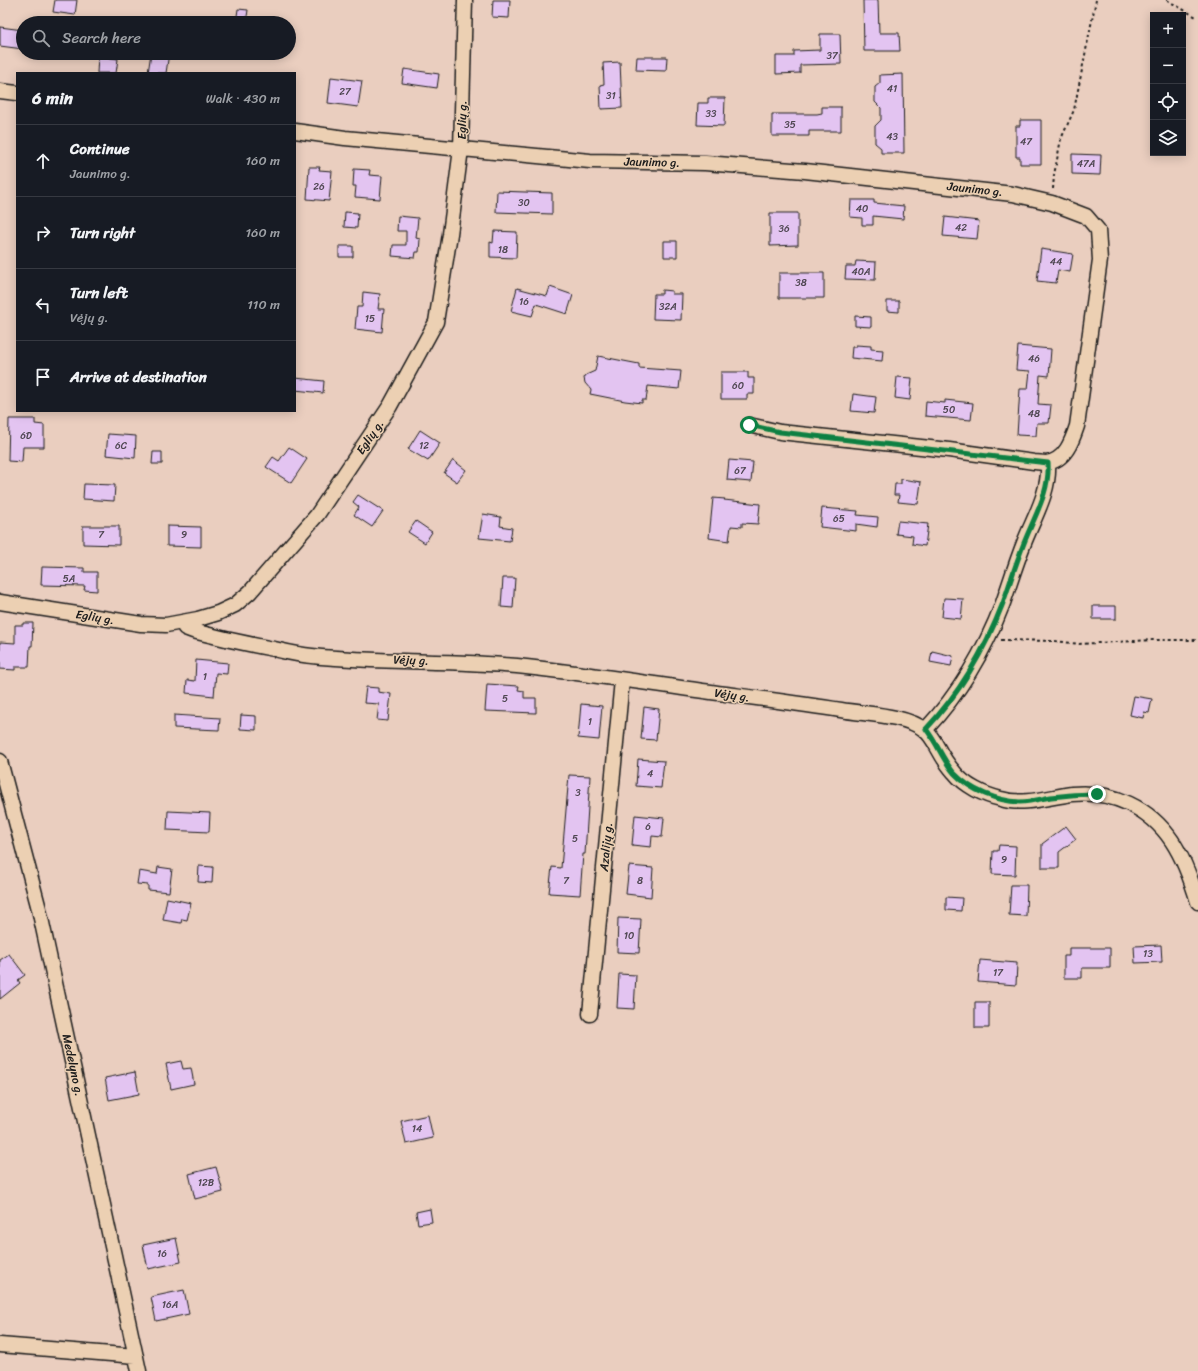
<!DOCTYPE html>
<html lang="en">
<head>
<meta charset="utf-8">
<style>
  body { margin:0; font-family:Sriracha,sans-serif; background:#242831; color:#f1f3f6 }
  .controls { position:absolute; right:12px; top:12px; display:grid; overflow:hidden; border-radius:0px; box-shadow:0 2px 10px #0003 }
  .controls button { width:36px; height:36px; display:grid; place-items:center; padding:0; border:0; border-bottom:1px solid #363941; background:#171b24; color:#f1f3f6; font:20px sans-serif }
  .stop { position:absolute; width:12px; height:12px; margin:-9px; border:3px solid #0b8043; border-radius:50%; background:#fff }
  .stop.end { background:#0b8043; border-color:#fff; box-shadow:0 1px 4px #0008 }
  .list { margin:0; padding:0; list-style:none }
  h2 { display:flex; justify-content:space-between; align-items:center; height:52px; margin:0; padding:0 16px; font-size:17px }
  h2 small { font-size:13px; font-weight:400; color:#9ea1a6 }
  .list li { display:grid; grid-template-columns:26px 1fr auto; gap:12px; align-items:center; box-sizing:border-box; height:72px; padding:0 16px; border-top:1px solid #363941 }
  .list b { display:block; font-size:15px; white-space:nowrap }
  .list p { margin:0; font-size:13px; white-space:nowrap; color:#9ea1a6 }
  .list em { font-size:13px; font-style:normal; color:#9ea1a6 }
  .icon { flex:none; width:22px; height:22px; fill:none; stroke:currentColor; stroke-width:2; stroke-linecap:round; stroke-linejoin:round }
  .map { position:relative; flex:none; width:1198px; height:1371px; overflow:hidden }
  .search { position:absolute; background:#171b24; box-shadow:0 2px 10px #0003; left:16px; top:16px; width:280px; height:44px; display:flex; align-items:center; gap:10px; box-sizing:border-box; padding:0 14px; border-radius:22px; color:#9ea1a6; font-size:15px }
  .panel { position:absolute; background:#171b24; box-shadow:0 2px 10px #0003; left:16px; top:72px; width:280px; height:340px; border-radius:0px }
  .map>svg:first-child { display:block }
  .building { fill:#e3c4f1; stroke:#1c1c1c }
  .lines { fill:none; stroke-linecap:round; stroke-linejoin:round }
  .street-casing { stroke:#1c1c1c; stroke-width:17 }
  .path { stroke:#1c1c1c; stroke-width:2; stroke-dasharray:3 3; stroke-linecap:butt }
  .street { stroke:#ecd0b3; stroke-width:14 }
  .route { stroke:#0b8043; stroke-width:5 }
  .labels { text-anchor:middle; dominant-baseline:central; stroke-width:3; stroke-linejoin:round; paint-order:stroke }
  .number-label { font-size:10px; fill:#4e4651 }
  .street-label { font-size:12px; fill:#1c1c1c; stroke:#ecd0b3 }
</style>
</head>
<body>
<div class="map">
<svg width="1198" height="1371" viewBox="0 0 1198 1371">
  <rect width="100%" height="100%" fill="#eacebf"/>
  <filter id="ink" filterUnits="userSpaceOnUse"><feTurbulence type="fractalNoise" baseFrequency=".025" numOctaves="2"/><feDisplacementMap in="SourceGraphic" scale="8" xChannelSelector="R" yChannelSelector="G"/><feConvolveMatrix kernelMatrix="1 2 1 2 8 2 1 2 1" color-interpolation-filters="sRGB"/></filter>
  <g filter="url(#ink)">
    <path class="building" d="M55,0H77L75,15L53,12Z
      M493,0H510L509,18L492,17Z
      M863,0H878L879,33H899L900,51H864Z
      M238,9L248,10L246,23H236Z
      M0,27L23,30V49L0,46Z
      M820,34H840L841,64L800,65V73L776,74V56H794V51L820,50Z
      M151,53H169L166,73H148Z
      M98,56L118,59L116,73H97Z
      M637,57H667L666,71L636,70Z
      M620,62L622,108L601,109L600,85L604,84L603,63Z
      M404,69L439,74L437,88L402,83Z
      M903,74L904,153H881V148L875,143V126L881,120V108L875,102V87L880,83V75Z
      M331,77L362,81L358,107L328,103Z
      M708,98H725L724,126L697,125L698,103H708Z
      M822,107H841V131H809V136H772V114H817L822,113Z
      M1020,120H1041V164H1020V157H1016V126H1020Z
      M1072,154L1101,155L1100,175L1072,174Z
      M309,167H320L319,170L332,171L329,201L307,199Z
      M354,169L370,170L369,175L382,176L380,199L355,197L356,186H353Z
      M497,191L552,193V214L496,212Z
      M851,200H874V203L904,206L903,219L873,216V225H862V218L850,217Z
      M345,212L358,213L357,228L344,227Z
      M770,213H798V245L770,246Z
      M398,216L418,218L416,238L420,239L419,252H416L415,258L392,256L393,245H406V231H397Z
      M945,217L979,221L977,239L943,236Z
      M494,231L517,232L516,258L490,257V242L493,243Z
      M664,241H677V257H664Z
      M339,246H353V257H339Z
      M1041,249L1073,254L1070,272L1058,270L1056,283L1037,281Z
      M856,261L876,262L875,280L845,279L846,266H855Z
      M779,273H824V298H779Z
      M550,287L573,295L567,314L536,304L532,316L511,311L517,288L547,296Z
      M662,290L672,291V294H682L681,320L653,319L654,294H662Z
      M363,292L380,294L378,309H384L382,332L355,329L357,307H362Z
      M887,301H899V312L887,311Z
      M855,316L871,317V327L855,326Z
      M856,345L871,346V349L883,350L882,361L851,358L852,347H856Z
      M1018,346L1051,349L1049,376L1040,375L1038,404L1051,405L1049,423H1037L1036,436L1017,435L1020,389H1028L1030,371L1016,370Z
      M598,356L639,364V368L681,371L679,389L648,386L646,400H642V403L625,401L590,394L591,390L585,383L584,378L586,375L595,371Z
      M721,372H748V378H754V394H747V399H721Z
      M897,377L912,378L910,400L895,398Z
      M295,378L324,381L323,393L295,390Z
      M853,394L876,397L874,413L851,411Z
      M945,400L973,403L971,420L925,416L926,401L945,403Z
      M9,419H35V424L44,425V447H23L22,462L8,461Z
      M420,430L440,443L428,461L408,449Z
      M108,434L136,436L135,458L106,455Z
      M289,447L307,459L291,483L266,467L273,457L279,461Z
      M153,452H162V464H152Z
      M453,460L466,470L457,482L444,473Z
      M729,460L753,462L751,482L727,480Z
      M901,479L921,482L918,504L898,502L899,495H894L895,484H901Z
      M84,484L115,485L114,501L83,499Z
      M358,495L383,511L372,527L354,515L359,507L353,502Z
      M713,498L725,499L724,500L760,504L758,524L742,523V527L731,526L729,541L709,538Z
      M822,508L858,511L857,515L878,517L877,527L856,524V531L820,527Z
      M483,514L501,517L500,526L512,528L510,541L479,538Z
      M416,521L432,532L425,543L408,532Z
      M898,521L928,524L925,546L912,544L913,536L896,534Z
      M83,526H119V545L83,544Z
      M167,526L201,527V547L167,546Z
      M42,567L84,568V572H97V591L84,590L85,586L41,585Z
      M503,578H515L513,608L501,607Z
      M944,598L963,599L961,619L942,617Z
      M1093,606H1116V619H1093Z
      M23,623H33L32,646H30L29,667H15V670L0,669V642L15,643V625H23Z
      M932,651L953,656L951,666L930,662Z
      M196,660L228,663L227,674L216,673L214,696L186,693L187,680L195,681Z
      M487,684L519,686L518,690L524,691V698H536V713L485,711Z
      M366,687L378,688V692L391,694L388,721L377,720L379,704L364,703Z
      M1134,696L1152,699L1149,713L1144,712L1143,718L1130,715Z
      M581,704L602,706L599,740L578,738Z
      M644,707L659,709L656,740L641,739Z
      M174,715L220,718L219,730L174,728Z
      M241,715L256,716V730L240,729Z
      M638,759L664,761L661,788L636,786Z
      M569,775L590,776L585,854H583L580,895L549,893L552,867L561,868Z
      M168,811L210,813L209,832L167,830Z
      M635,815L664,818L662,837L652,836L651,847L632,845Z
      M1066,826L1076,839L1059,852V868H1042V844Z
      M999,845L1016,846L1015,875L992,874L993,851H998Z
      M199,866L213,867L212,883L198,882Z
      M629,866L653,868L651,897L626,894Z
      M158,867L172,869L169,892L148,890V885L137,884L139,871L157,874Z
      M1011,885H1027L1026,916L1009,915Z
      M946,897L962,898L961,911L946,910Z
      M167,898L191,903L187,920L182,919L181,923L163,920Z
      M618,918L641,919L639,953L617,952Z
      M1161,945L1162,962L1135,963L1134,946Z
      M1069,948H1110V968H1082V978H1064V956H1069Z
      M9,954L25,975L18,980L20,983L0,999V960Z
      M980,960L1017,963L1016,985L978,982Z
      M619,974L636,975L634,1009L617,1008Z
      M975,1002H989V1028H975Z
      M181,1061L183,1069L191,1068L194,1084L171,1089L166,1064Z
      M135,1072L139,1094L109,1100L105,1078Z
      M428,1115L433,1138L406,1144L401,1121Z
      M216,1167L223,1192L195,1199L189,1174Z
      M430,1209L432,1222L418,1224L416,1212Z
      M176,1238L181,1262L148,1269L143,1245Z
      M184,1290L189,1314L156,1321L151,1297Z"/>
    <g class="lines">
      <defs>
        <path id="street" d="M0,91L17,93
          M295,131L345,138L590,161L705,163L805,171L1013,194L1052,203L1086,216L1098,230L1100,260L1077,426C1072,441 1065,461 1046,463C1042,463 1038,462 1034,462L949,450L780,432L749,425
          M0,602L141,624L166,625L198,619L218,613L235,605L250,592L317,515L390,406L436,322L450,234L461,149L465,0
          M182,623L185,628L193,631C220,638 247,644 274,649C287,652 299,655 312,656C380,663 449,660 517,666C587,673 656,685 726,694C764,699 803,704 841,710C859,713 878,714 896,718C940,728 929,744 954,772C965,786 984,795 1001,799C1024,806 1049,797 1072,794C1112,790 1150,808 1172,841C1184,859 1192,882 1198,902
          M926,729C960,693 985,650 1003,603C1010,583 1016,563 1024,543C1034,517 1050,492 1048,463
          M0,761L39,909L139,1371
          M590,1014L622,680
          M0,1345L136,1356"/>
      </defs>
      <use href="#street" class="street-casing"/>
      <path class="path" d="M1167,0L1198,18
        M1053,189L1054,175L1061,139L1074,110L1096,0
        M1001,640L1055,641L1079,644L1153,640H1198"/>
      <use href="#street" class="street"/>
    </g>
  </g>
  <g class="lines" filter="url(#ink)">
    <path class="route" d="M749,425L780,432L1048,463C1050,492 1034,517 1024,543C1016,563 1010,583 1003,603C985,650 960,693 926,729C937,743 943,760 954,773C971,791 997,801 1020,802C1030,802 1041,799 1051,797C1066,795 1081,794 1097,794"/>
  </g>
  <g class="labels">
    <g class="number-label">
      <text x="832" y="56">37</text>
      <text x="892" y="89">41</text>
      <text x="345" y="92">27</text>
      <text x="611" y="96">31</text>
      <text x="711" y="114">33</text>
      <text x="790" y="125">35</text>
      <text x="892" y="137">43</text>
      <text x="1026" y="142">47</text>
      <text x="1086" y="164">47A</text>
      <text x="319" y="187">26</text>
      <text x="524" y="203">30</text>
      <text x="862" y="209">40</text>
      <text x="961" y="228">42</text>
      <text x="784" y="229">36</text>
      <text x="503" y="250">18</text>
      <text x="1056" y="262">44</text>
      <text x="861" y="272">40A</text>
      <text x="801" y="283">38</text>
      <text x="524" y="302">16</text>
      <text x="668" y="307">32A</text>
      <text x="370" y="319">15</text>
      <text x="1034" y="359">46</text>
      <text x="738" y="386">60</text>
      <text x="949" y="410">50</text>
      <text x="1034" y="414">48</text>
      <text x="26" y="436">6D</text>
      <text x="121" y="446">6C</text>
      <text x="424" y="446">12</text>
      <text x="740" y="471">67</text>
      <text x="839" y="519">65</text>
      <text x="101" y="535">7</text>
      <text x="184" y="535">9</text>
      <text x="69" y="579">5A</text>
      <text x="205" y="677">1</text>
      <text x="505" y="699">5</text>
      <text x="590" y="722">1</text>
      <text x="650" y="774">4</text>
      <text x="578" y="793">3</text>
      <text x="648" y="827">6</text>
      <text x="575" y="839">5</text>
      <text x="1004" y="860">9</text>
      <text x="566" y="881">7</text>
      <text x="640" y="881">8</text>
      <text x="629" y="936">10</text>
      <text x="1148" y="954">13</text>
      <text x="998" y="973">17</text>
      <text x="417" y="1129">14</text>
      <text x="206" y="1183">12B</text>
      <text x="162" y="1254">16</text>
      <text x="170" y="1305">16A</text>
    </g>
    <g class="street-label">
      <text transform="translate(462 120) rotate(-89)">Eglių g.</text>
      <text transform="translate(652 162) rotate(1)">Jaunimo g.</text>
      <text transform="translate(975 189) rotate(6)">Jaunimo g.</text>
      <text transform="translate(370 437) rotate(-56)">Eglių g.</text>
      <text transform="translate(95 617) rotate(9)">Eglių g.</text>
      <text transform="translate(411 660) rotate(2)">Vėjų g.</text>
      <text transform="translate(732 695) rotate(8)">Vėjų g.</text>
      <text transform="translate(606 847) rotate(-85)">Azalijų g.</text>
      <text transform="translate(73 1065) rotate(78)">Medelyno g.</text>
    </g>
  </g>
</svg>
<div class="controls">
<button>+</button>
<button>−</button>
<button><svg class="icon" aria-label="locate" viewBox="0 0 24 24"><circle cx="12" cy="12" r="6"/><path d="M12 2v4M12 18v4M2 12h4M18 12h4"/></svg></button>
<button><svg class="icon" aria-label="layers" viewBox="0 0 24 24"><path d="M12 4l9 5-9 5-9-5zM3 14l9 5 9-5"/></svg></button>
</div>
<div class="stop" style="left:749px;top:425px"></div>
<div class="stop end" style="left:1097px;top:794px"></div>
<div class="search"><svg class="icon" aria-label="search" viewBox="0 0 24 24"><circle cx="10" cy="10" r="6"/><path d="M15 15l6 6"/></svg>Search here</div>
<section class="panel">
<h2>6 min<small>Walk · 430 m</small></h2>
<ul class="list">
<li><svg class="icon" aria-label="ahead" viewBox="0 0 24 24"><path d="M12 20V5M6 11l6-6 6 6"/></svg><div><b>Continue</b><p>Jaunimo g.</p></div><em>160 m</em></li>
<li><svg class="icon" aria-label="right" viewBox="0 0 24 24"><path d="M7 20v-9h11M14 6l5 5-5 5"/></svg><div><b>Turn right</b></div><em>160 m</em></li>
<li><svg class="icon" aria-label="left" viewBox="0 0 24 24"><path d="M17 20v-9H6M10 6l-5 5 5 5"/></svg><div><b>Turn left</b><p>Vėjų g.</p></div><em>110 m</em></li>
<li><svg class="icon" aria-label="arrive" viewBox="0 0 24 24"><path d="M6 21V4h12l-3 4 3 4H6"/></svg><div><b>Arrive at destination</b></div></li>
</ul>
</section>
</div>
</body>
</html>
